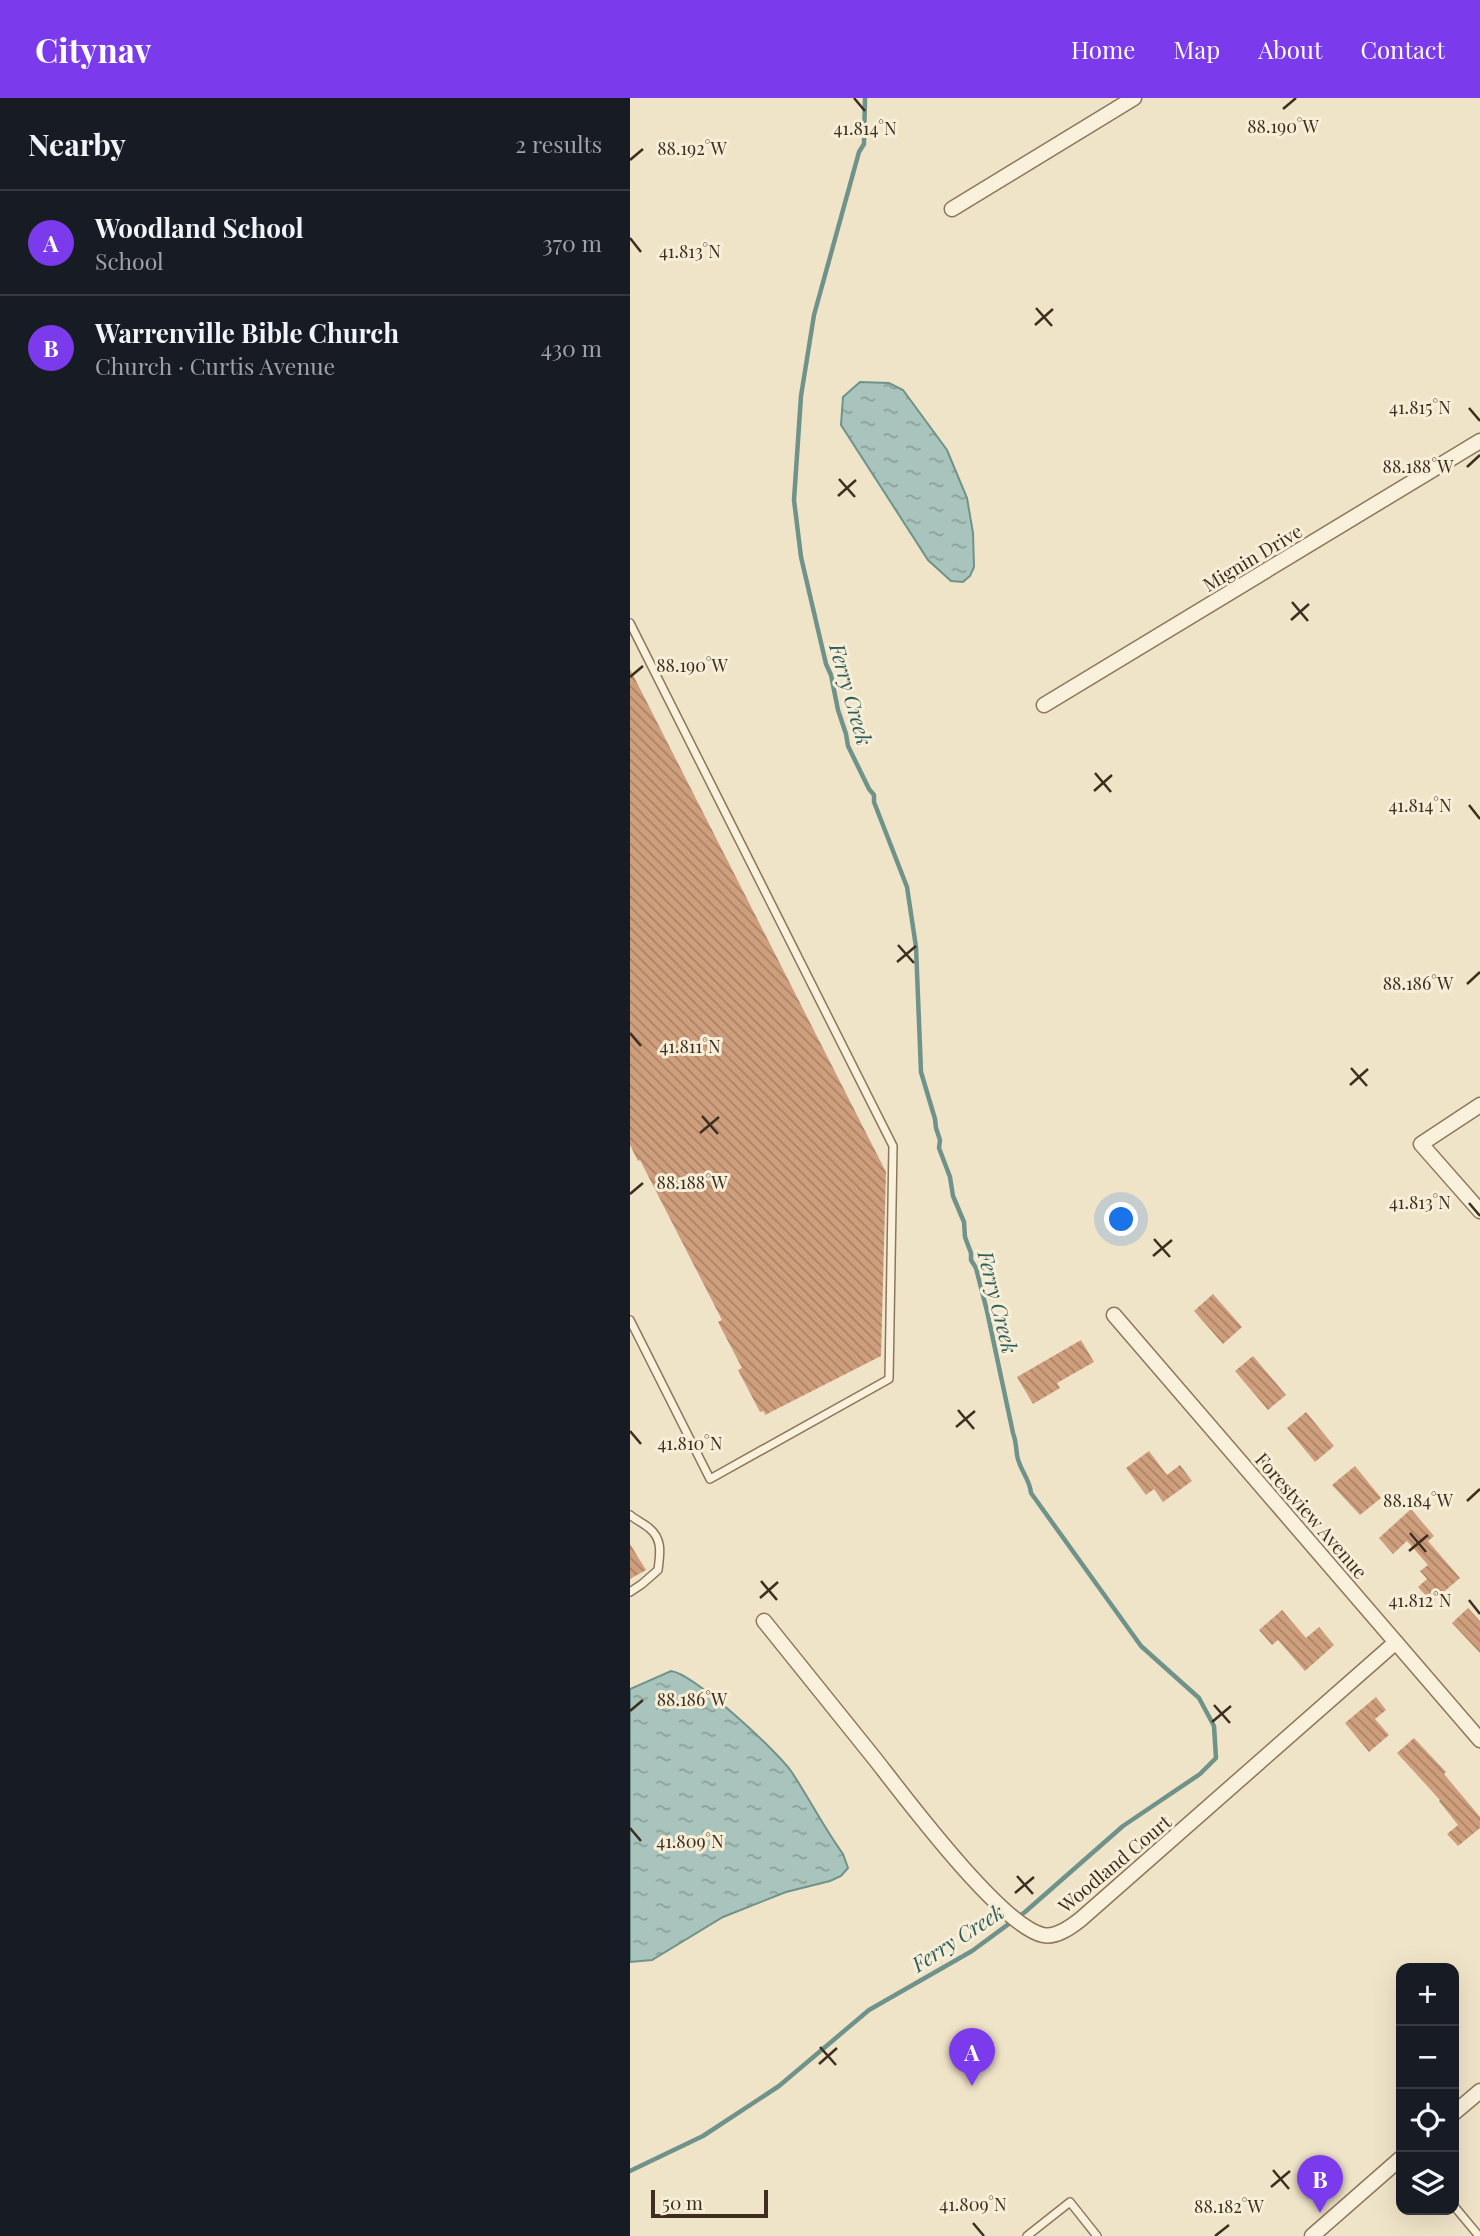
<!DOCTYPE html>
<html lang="en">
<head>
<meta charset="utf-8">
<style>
  body { margin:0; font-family:"Playfair Display",serif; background:#20242c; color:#f1f3f6 }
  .controls { position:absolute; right:21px; bottom:21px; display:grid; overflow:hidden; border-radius:14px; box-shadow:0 7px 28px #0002 }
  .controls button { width:63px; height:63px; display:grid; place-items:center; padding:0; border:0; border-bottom:2px solid #363941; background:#171b24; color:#f1f3f6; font:35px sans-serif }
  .scale { position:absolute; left:21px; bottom:18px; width:117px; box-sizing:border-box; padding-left:7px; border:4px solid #3d2e20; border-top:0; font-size:19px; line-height:24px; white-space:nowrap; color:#3d2e20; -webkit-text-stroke:5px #f7eed8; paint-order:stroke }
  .you { position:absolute; left:492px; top:1122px; width:24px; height:24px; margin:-18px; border:5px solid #fff; border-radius:50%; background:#1a73e8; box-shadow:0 0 0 10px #1a73e833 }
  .badge { display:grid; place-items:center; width:46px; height:46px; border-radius:50%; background:#7c3aed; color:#fff; font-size:23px; font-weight:700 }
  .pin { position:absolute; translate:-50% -58px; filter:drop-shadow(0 2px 4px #0008) }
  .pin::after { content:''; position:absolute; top:37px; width:24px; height:21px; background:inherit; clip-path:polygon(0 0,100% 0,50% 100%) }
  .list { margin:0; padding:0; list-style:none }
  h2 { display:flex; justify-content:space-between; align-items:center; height:91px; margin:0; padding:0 28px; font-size:30px }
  h2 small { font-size:23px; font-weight:400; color:#9ea1a6 }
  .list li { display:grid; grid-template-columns:46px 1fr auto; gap:21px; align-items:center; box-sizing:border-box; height:105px; padding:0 28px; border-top:2px solid #363941 }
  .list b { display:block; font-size:26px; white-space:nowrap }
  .list p { margin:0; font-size:23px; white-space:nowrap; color:#9ea1a6 }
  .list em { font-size:23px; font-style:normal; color:#9ea1a6 }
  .icon { flex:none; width:38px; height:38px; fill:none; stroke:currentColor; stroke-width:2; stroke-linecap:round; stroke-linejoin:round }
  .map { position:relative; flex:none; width:850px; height:2138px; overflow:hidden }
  header { display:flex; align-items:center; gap:42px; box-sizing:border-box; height:98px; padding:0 35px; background:#7c3aed; color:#fff }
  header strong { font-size:33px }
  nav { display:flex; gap:38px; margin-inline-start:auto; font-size:24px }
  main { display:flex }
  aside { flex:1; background:#171b24 }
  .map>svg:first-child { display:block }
  .water { fill:url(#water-ripples); stroke:#6f938a; stroke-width:2 }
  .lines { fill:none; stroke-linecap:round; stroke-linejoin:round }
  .stream { stroke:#6f938a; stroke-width:4.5 }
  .building { fill:url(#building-back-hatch) }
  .lane-casing { stroke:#8d765c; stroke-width:10 }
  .street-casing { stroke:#8d765c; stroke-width:17 }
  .lane { stroke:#faf1dc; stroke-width:7 }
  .street { stroke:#faf1dc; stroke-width:14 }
  .ticks { fill:none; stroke:#3d2e20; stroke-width:2.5 }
  .labels { text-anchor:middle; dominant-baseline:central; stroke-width:6; stroke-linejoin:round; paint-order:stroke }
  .street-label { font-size:19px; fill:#3d2e20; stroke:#f7eed8 }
  .water-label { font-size:21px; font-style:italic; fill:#2f5d5a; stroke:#f7eed8 }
  .ticks-label { font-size:18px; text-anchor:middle; fill:#3d2e20; stroke:#f7eed8; stroke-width:6; stroke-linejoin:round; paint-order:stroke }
</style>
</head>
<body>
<header>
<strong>Citynav</strong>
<nav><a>Home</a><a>Map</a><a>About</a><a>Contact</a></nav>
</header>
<main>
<aside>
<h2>Nearby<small>2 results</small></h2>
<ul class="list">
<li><span class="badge">A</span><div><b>Woodland School</b><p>School</p></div><em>370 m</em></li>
<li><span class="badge">B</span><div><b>Warrenville Bible Church</b><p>Church · Curtis Avenue</p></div><em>430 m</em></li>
</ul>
</aside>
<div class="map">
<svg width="850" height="2138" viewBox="0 0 850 2138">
  <defs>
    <pattern id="water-ripples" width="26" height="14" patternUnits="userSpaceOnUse" patternTransform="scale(1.75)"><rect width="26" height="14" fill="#a9c4bc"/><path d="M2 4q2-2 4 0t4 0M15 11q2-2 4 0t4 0" fill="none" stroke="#8ba098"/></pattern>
    <pattern id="building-back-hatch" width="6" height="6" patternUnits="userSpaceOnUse" patternTransform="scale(1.75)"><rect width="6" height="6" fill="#cf9f7d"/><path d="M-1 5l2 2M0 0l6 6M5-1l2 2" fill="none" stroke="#a98266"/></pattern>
  </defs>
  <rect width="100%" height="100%" fill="#f0e4c8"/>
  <path class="water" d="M230,284L259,285L273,292L317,352L337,400L343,435L344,469L340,478L333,484L321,483L298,462L211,327L213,299Z
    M41,1573C64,1576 146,1652 161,1673C179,1700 194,1730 213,1756L218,1770L211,1778L200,1783L156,1794L93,1819L22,1862L0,1864V1591Z"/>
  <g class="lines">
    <path class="stream" d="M0,2073L73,2038L149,1988L239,1912L342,1853L395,1814L493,1728L570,1676L586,1660L584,1628L569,1600L511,1548L401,1395C400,1381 389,1371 387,1357C386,1349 386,1343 383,1335L357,1213L346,1170L341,1162V1155L335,1139L334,1124L323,1098L320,1079L309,1050L310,1042L306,1030L305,1021L291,974L286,849L277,789L244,704V697L239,691L218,648L216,636L208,612L201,577L196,566L171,459L164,402L171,298L184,217L229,54L234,46L235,0"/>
  </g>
  <path class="building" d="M0,571L256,1074L251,1258L135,1317L134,1313L130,1314L108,1272L112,1270L88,1224L92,1222L10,1062L8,1063L0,1047Z
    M583,1196L612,1229L593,1246L564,1213Z
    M451,1242L464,1264L427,1285L430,1290L403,1306L387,1279Z
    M623,1258L656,1297L638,1312L605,1273Z
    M676,1314L704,1348L685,1364L657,1330Z
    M519,1353L537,1377L550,1367L562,1383L533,1404L524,1391L516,1397L496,1370Z
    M725,1368L751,1400L730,1417L702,1387Z
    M781,1411L804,1438L798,1443L830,1480L802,1504L788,1489L797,1481L790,1473L798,1467L777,1443L763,1456L749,1440Z
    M0,1446L16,1472L0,1481Z
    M838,1510L850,1523V1555L822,1525Z
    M652,1512L676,1540L689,1529L704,1547L675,1573L648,1542L642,1547L629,1532Z
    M746,1599L756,1612L745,1621L759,1637L739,1654L715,1625Z
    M784,1640L816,1674L814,1676L850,1719V1730L828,1748L817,1736L828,1727L809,1703L810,1702L767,1655Z"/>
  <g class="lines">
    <defs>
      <path id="lane" d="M0,525L263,1048L259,1281L80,1381L0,1222
        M0,1417C6,1422 13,1425 19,1430C33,1441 30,1456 28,1472L12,1486L0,1494
        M824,2108L849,2138
        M397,2138L440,2104L467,2138"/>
      <path id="street" d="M322,111L504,0
        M414,607L850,343
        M850,1007L791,1046L850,1113
        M484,1217L850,1642
        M134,1523C171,1569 208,1615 245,1661C274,1698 371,1828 413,1837C426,1840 441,1829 451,1821L766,1544
        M824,2015L850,1993
        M682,2138L771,2060"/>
    </defs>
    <use href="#lane" class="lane-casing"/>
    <use href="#street" class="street-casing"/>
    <use href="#lane" class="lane"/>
    <use href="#street" class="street"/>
  </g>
  <path class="ticks" d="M224,0L235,13M653,11L666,0M0,62L13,51M0,140L11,154M406,210L422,228M405,227L423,211M839,310L850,323M837,369L850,357M209,381L225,399M208,398L226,382M662,504L678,523M661,522L679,506M0,579L13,568M465,675L481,694M464,693L482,677M839,707L850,721M268,847L284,865M267,864L286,848M837,886L850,874M0,935L11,948M721,970L737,988M720,987L738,971M72,1018L88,1036M70,1035L89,1019M0,1096L13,1085M839,1105L850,1118M524,1141L540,1159M523,1158L542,1142M328,1312L344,1331M326,1329L345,1313M0,1333L11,1346M837,1403L850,1391M780,1435L796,1454M779,1453L798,1437M131,1483L147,1502M130,1500L148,1484M839,1502L850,1516M584,1607L600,1625M0,1613L13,1602M582,1624L601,1608M0,1730L11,1743M387,1778L403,1796M385,1795L404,1779M190,1949L206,1967M189,1966L207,1950M643,2072L659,2091M641,2089L660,2073M343,2125L354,2138M585,2138L599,2127"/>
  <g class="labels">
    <g class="street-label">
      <text transform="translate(622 459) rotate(-31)">Mignin Drive</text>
      <text transform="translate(682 1417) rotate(49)">Forestview Avenue</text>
      <text transform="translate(484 1765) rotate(-40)">Woodland Court</text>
    </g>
    <g class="water-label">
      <text transform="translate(222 596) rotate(74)">Ferry Creek</text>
      <text transform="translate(369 1204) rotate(76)">Ferry Creek</text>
      <text transform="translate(327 1839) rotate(-33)">Ferry Creek</text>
    </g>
  </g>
  <g class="ticks-label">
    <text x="653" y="35">88.190°W</text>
    <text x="235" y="37">41.814°N</text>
    <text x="62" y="57">88.192°W</text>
    <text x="60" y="160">41.813°N</text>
    <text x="790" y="316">41.815°N</text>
    <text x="788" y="375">88.188°W</text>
    <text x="62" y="574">88.190°W</text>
    <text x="790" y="714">41.814°N</text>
    <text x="788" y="892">88.186°W</text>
    <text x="60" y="955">41.811°N</text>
    <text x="62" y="1091">88.188°W</text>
    <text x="790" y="1111">41.813°N</text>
    <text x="60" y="1352">41.810°N</text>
    <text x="788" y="1409">88.184°W</text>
    <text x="790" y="1509">41.812°N</text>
    <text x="62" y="1608">88.186°W</text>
    <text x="60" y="1750">41.809°N</text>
    <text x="343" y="2113">41.809°N</text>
    <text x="599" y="2115">88.182°W</text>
  </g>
</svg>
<div class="controls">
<button>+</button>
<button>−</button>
<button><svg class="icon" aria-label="locate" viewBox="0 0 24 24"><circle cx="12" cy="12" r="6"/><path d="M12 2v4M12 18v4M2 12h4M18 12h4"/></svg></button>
<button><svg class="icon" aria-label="layers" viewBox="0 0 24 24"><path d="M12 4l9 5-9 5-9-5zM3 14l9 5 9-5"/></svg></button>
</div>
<div class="scale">50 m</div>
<div class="you"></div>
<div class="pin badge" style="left:342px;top:1988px">A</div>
<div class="pin badge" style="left:690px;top:2115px">B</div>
</div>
</main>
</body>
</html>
